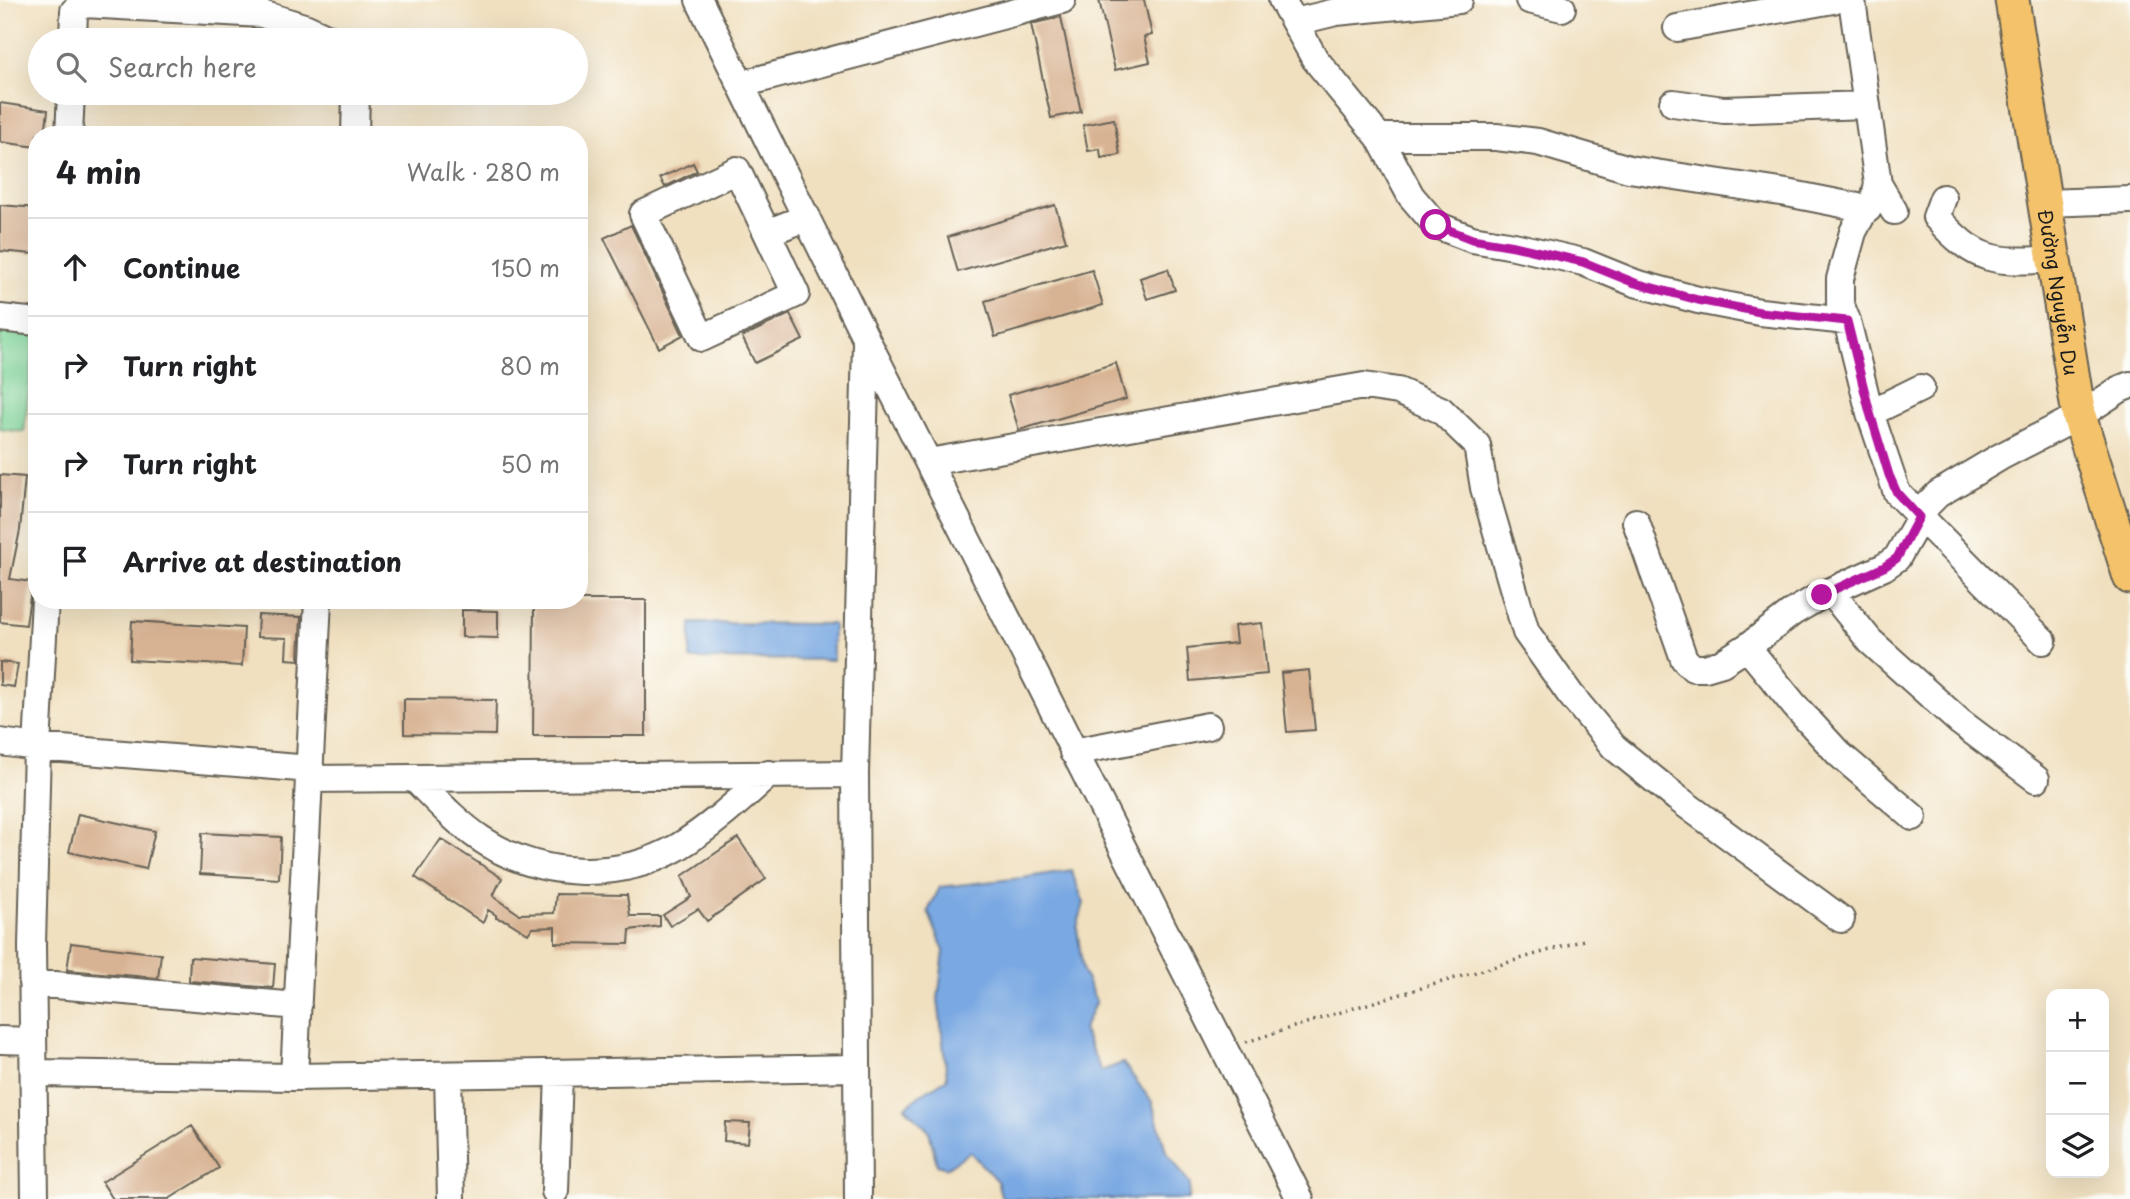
<!DOCTYPE html>
<html lang="en">
<head>
<meta charset="utf-8">
<style>
  body { margin:0; font-family:"Playpen Sans",sans-serif; background:#f2f2f2; color:#202124 }
  .controls { position:absolute; right:21px; bottom:21px; display:grid; overflow:hidden; border-radius:14px; box-shadow:0 7px 28px #0002 }
  .controls button { width:63px; height:63px; display:grid; place-items:center; padding:0; border:0; border-bottom:2px solid #e0e0e0; background:#fff; color:#202124; font:35px sans-serif }
  .stop { position:absolute; width:21px; height:21px; margin:-16px; border:5px solid #b5179e; border-radius:50%; background:#fff }
  .stop.end { background:#b5179e; border-color:#fff; box-shadow:0 2px 7px #0008 }
  .list { margin:0; padding:0; list-style:none }
  h2 { display:flex; justify-content:space-between; align-items:center; height:91px; margin:0; padding:0 28px; font-size:30px }
  h2 small { font-size:23px; font-weight:400; color:#757577 }
  .list li { display:grid; grid-template-columns:46px 1fr auto; gap:21px; align-items:center; box-sizing:border-box; height:98px; padding:0 28px; border-top:2px solid #e0e0e0 }
  .list b { display:block; font-size:26px; white-space:nowrap }
  .list em { font-size:23px; font-style:normal; color:#757577 }
  .icon { flex:none; width:38px; height:38px; fill:none; stroke:currentColor; stroke-width:2; stroke-linecap:round; stroke-linejoin:round }
  .map { position:relative; flex:none; width:2130px; height:1199px; overflow:hidden }
  .search { position:absolute; background:#fff; box-shadow:0 7px 28px #0002; left:28px; top:28px; width:560px; height:77px; display:flex; align-items:center; gap:18px; box-sizing:border-box; padding:0 24px; border-radius:38px; color:#757577; font-size:26px }
  .panel { position:absolute; background:#fff; box-shadow:0 7px 28px #0002; left:28px; top:126px; width:560px; height:483px; border-radius:28px }
  .map>svg:first-child { display:block }
  .green { fill:#7ed599; stroke:#4d785a; stroke-width:2 }
  .water { fill:#79a8e2; stroke:#4a627f; stroke-width:2 }
  .building { fill:#d8b393 }
  .lines { fill:none; stroke-linecap:round; stroke-linejoin:round }
  .minor-casing { stroke:#666155; stroke-width:30 }
  .major-casing { stroke:#666155; stroke-width:37 }
  .path { stroke:#666155; stroke-width:3.5; stroke-dasharray:2 5; stroke-linecap:butt }
  .minor { stroke:#fff; stroke-width:26 }
  .major { stroke:#f3c26a; stroke-width:33 }
  .route { stroke:#b5179e; stroke-width:9 }
  .labels { text-anchor:middle; dominant-baseline:central; stroke-width:6; stroke-linejoin:round; paint-order:stroke }
  .street-label { font-size:19px; fill:#1c1c1c; stroke:#fdfcf7 }
</style>
</head>
<body>
<div class="map">
<svg width="2130" height="1199" viewBox="0 0 2130 1199">
  <rect width="100%" height="100%" fill="#fdfcf7"/>
  <filter id="ink" filterUnits="userSpaceOnUse"><feTurbulence type="fractalNoise" baseFrequency=".0143" numOctaves="2"/><feDisplacementMap in="SourceGraphic" scale="14" xChannelSelector="R" yChannelSelector="G"/><feConvolveMatrix kernelMatrix="1 2 1 2 8 2 1 2 1" color-interpolation-filters="sRGB"/></filter>
  <filter id="wash" filterUnits="userSpaceOnUse"><feTurbulence type="fractalNoise" baseFrequency=".00686" numOctaves="4" result="noise"/><feDisplacementMap in="SourceGraphic" scale="28" xChannelSelector="R" yChannelSelector="G"/><feGaussianBlur stdDeviation="1.57" result="paint"/><feColorMatrix in="noise" values="0 0 0 0 0 0 0 0 0 0 0 0 0 0 0 0 0 1.4 0 .05"/><feComposite in="paint" operator="in"/></filter>
  <g filter="url(#wash)">
    <rect width="100%" height="100%" fill="#f0e0c0"/>
    <path class="green" d="M0,332L35,335L24,432L0,429Z"/>
    <path class="water" d="M691,623L833,624V660L690,659Z
      M1071,870L1084,903L1077,928L1083,972L1096,1001L1083,1030L1101,1071L1123,1063L1152,1102L1166,1151L1190,1184L1189,1199H1002L997,1181L970,1152L946,1168L937,1165L929,1131L905,1107L923,1093L947,1078L938,999L944,951L928,911L940,887L1022,878Z"/>
    <g id="blocks">
      <path class="building" d="M1099,0H1144L1152,35L1144,37L1150,62L1115,70Z
        M1061,17L1081,112L1051,118L1031,24Z
        M0,103L48,110L45,135H37V147L0,142Z
        M1114,119L1120,155L1101,158L1100,149L1088,151L1083,125Z
        M693,163L697,171L665,187L660,178Z
        M0,205L37,208L33,254L0,251Z
        M1055,205L1066,241L958,272L948,237Z
        M631,225L683,335L659,348L604,238Z
        M1168,269L1175,290L1147,299L1140,278Z
        M1092,270L1103,305L995,337L985,301Z
        M790,314L803,340L755,363L742,337Z
        M1116,363L1126,399L1019,430L1008,395Z
        M0,475L25,477L20,530L10,579L32,582L26,625L0,622Z
        M534,600H646V736H533Z
        M462,610L498,611V638L462,637Z
        M258,615L301,617L299,660L286,659L287,638L257,637Z
        M132,621L244,628L242,666L130,660Z
        M1262,623L1267,674L1190,681L1187,648L1236,643L1234,626Z
        M0,662L18,664L14,687L0,685Z
        M1309,670L1315,730L1287,732L1281,673Z
        M404,699L496,700L495,735L404,734Z
        M78,814L155,831L146,869L69,852Z
        M202,833L281,837L279,879L200,874Z
        M738,838L766,879L707,921L698,909L670,926L663,915L691,897L682,876Z
        M441,839L502,878L493,896L519,914L554,913L556,894L627,895L630,916H660V926L630,930L629,944L555,943V927L532,928L528,934L507,921L496,918V915L488,910L483,923L415,877Z
        M71,943L161,954L158,978L67,970Z
        M190,957L275,964L273,988L189,981Z
        M725,1122L750,1123L748,1143L724,1141Z
        M192,1126L219,1168L169,1199H113L102,1182Z"/>
    </g>
  </g>
  <g filter="url(#ink)">
    <use href="#blocks" fill-opacity="0" stroke="#666155" stroke-width="2"/>
    <g class="lines">
      <defs>
        <path id="minor" d="M699,0L866,339L1300,1199
          M1282,0L1315,59L1379,137L1411,196L1436,225L1472,239L1514,246L1583,262L1635,283L1698,300L1760,312L1847,321
          M1529,0L1562,8
          M1852,0L1878,184L1874,201L1862,215L1853,232L1840,279V303L1847,321L1870,413L1897,493L2043,641
          M1295,22L1336,12L1459,0
          M1677,28L1833,0
          M73,40L74,11L84,4L262,14L307,28L333,40
          M742,84L1062,0
          M1673,103L1724,110L1866,105
          M69,135L71,93
          M355,135L356,93
          M1379,137H1496L1538,142L1629,169L1787,193L1868,209
          M1878,184L1894,211
          M1943,198L1936,217C1977,263 1995,263 2053,259
          M2044,203L2130,200
          M767,233L796,294L702,338L643,214L737,170L767,233L807,217
          M0,318L37,322
          M1870,413L1921,388
          M929,462L1364,386L1398,391L1441,410L1477,445L1484,488L1526,632L1570,694L1614,747L1677,798L1841,919
          M1636,522L1684,659L1693,668H1705L1722,663L1747,647L1793,612L1822,595L1884,567L1897,558L1927,505L1938,494L2000,457L2079,416L2120,389L2130,385
          M1830,591L1870,641L1960,722L2036,779
          M1747,647L1795,706L1839,754L1913,817
          M0,742L37,747L311,769
          M1073,752L1208,726
          M414,778C435,799 456,822 481,839C539,878 617,882 678,847C711,827 740,800 769,774
          M310,779L855,774
          M32,983L298,1006
          M0,1040L33,1041
          M34,1073L294,1077L857,1068
          M448,1075L451,1199
          M294,1077L318,600
          M555,1191L559,1073
          M35,1199L32,945L37,747L45,600
          M858,1199L855,774L866,343"/>
        <g id="major">
          <path id="s1" d="M2012,0L2079,416L2130,577"/>
        </g>
      </defs>
      <use href="#minor" class="minor-casing"/>
      <use href="#major" class="major-casing"/>
      <path class="path" d="M1246,1042L1354,1008L1584,940"/>
      <use href="#minor" class="minor"/>
      <use href="#major" class="major"/>
    </g>
  </g>
  <g class="lines" filter="url(#ink)">
    <path class="route" d="M1436,225L1472,239L1514,246L1583,262L1635,283L1698,300L1760,312L1847,321L1870,413L1889,475L1897,493L1919,517L1897,558L1884,567L1822,595"/>
  </g>
  <g class="labels">
    <g class="street-label">
      <text stroke="none"><textPath href="#s1" startOffset="296">Đường Nguyễn Du</textPath></text>
    </g>
  </g>
</svg>
<div class="controls">
<button>+</button>
<button>−</button>
<button><svg class="icon" aria-label="layers" viewBox="0 0 24 24"><path d="M12 4l9 5-9 5-9-5zM3 14l9 5 9-5"/></svg></button>
</div>
<div class="stop" style="left:1436px;top:225px"></div>
<div class="stop end" style="left:1822px;top:595px"></div>
<div class="search"><svg class="icon" aria-label="search" viewBox="0 0 24 24"><circle cx="10" cy="10" r="6"/><path d="M15 15l6 6"/></svg>Search here</div>
<section class="panel">
<h2>4 min<small>Walk · 280 m</small></h2>
<ul class="list">
<li><svg class="icon" aria-label="ahead" viewBox="0 0 24 24"><path d="M12 20V5M6 11l6-6 6 6"/></svg><div><b>Continue</b></div><em>150 m</em></li>
<li><svg class="icon" aria-label="right" viewBox="0 0 24 24"><path d="M7 20v-9h11M14 6l5 5-5 5"/></svg><div><b>Turn right</b></div><em>80 m</em></li>
<li><svg class="icon" aria-label="right" viewBox="0 0 24 24"><path d="M7 20v-9h11M14 6l5 5-5 5"/></svg><div><b>Turn right</b></div><em>50 m</em></li>
<li><svg class="icon" aria-label="arrive" viewBox="0 0 24 24"><path d="M6 21V4h12l-3 4 3 4H6"/></svg><div><b>Arrive at destination</b></div></li>
</ul>
</section>
</div>
</body>
</html>
